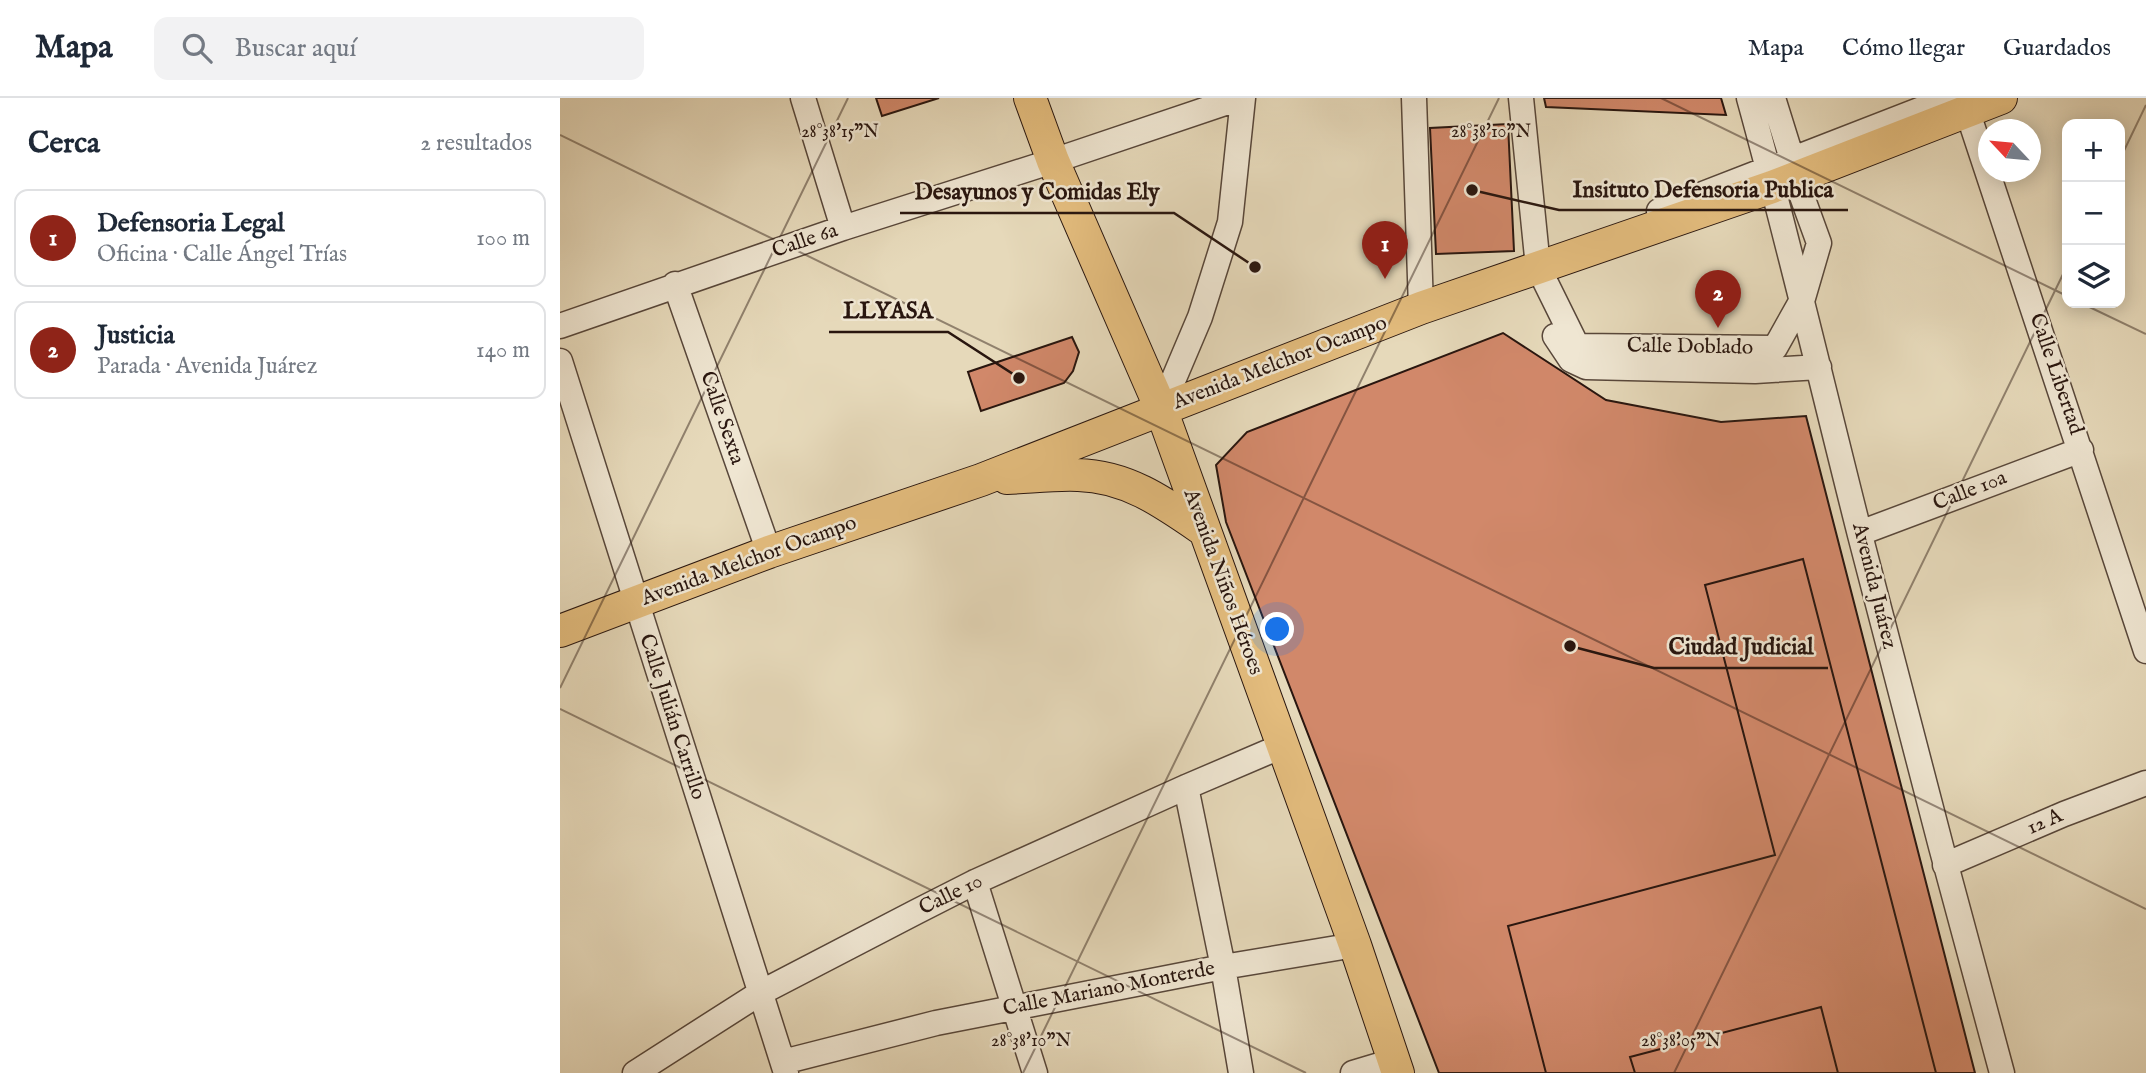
<!DOCTYPE html>
<html lang="es">
<head>
<meta charset="utf-8">
<style>
  body { margin:0; font-family:"IM FELL English",serif; background:#f2f2f3; color:#1f2937 }
  .controls { position:absolute; right:21px; top:21px; display:grid; overflow:hidden; border-radius:14px; box-shadow:0 4px 18px #0003 }
  .controls button { width:63px; height:63px; display:grid; place-items:center; padding:0; border:0; border-bottom:2px solid #e0e1e3; background:#fff; color:#1f2937; font:35px sans-serif }
  .compass { position:absolute; left:1418px; top:21px; width:63px; height:63px; border-radius:50%; background:#fff; box-shadow:0 4px 18px #0003; rotate:296deg }
  .you { position:absolute; left:718px; top:532px; width:24px; height:24px; margin:-18px; border:5px solid #fff; border-radius:50%; background:#1a73e8; box-shadow:0 0 0 10px #1a73e833 }
  .badge { display:grid; place-items:center; width:46px; height:46px; border-radius:50%; background:#8f2418; color:#fff; font-size:23px; font-weight:700 }
  .pin { position:absolute; translate:-50% -58px; filter:drop-shadow(0 2px 4px #0008) }
  .pin::after { content:''; position:absolute; top:37px; width:24px; height:21px; background:inherit; clip-path:polygon(0 0,100% 0,50% 100%) }
  .list { margin:0; padding:0; list-style:none }
  h2 { display:flex; justify-content:space-between; align-items:center; height:91px; margin:0; padding:0 28px; font-size:30px }
  h2 small { font-size:23px; font-weight:400; color:#747a83 }
  .list li { display:grid; grid-template-columns:46px 1fr auto; gap:21px; align-items:center; box-sizing:border-box; height:98px; margin:0 14px 14px; padding:0 14px; border:2px solid #e0e1e3; border-radius:14px }
  .list b { display:block; font-size:26px; white-space:nowrap }
  .list p { margin:0; font-size:23px; white-space:nowrap; color:#747a83 }
  .list em { font-size:23px; font-style:normal; color:#747a83 }
  .icon { flex:none; width:38px; height:38px; fill:none; stroke:currentColor; stroke-width:2; stroke-linecap:round; stroke-linejoin:round }
  .map { position:relative; flex:none; width:1586px; height:975px; overflow:hidden }
  header { display:flex; align-items:center; gap:42px; box-sizing:border-box; height:98px; padding:0 35px; background:#fff; border-bottom:2px solid #e0e1e3 }
  header strong { font-size:33px }
  nav { display:flex; gap:38px; margin-inline-start:auto; font-size:24px }
  .search { width:490px; height:63px; background:#f2f2f3; display:flex; align-items:center; gap:18px; box-sizing:border-box; padding:0 24px; border-radius:14px; color:#747a83; font-size:26px }
  main { display:flex }
  aside { flex:1; background:#fff }
  .map>svg:first-child { display:block }
  .building { fill:#d1886a; stroke:#29160f; stroke-width:2 }
  .lines { fill:none; stroke-linecap:round; stroke-linejoin:round }
  .minor-casing { stroke:#58473a; stroke-width:27 }
  .major-casing { stroke:#29160f; stroke-width:34 }
  .minor { stroke:#efe6d2; stroke-width:24 }
  .major { stroke:#e3bc7d; stroke-width:32 }
  .ticks { fill:none; stroke:#29160f; stroke-width:2; stroke-opacity:0.45 }
  .labels { text-anchor:middle; dominant-baseline:central; stroke-width:5; stroke-linejoin:round; paint-order:stroke }
  .street-label { font-size:21px; fill:#29160f; stroke:#efe6d2 }
  .ticks-label { font-size:18px; text-anchor:middle; fill:#29160f; stroke:#efe6d2; stroke-width:5; stroke-linejoin:round; paint-order:stroke }
  .leader { fill:none; stroke:#29160f; stroke-width:2.5 }
  .callout-dot { fill:#29160f; stroke:#efe6d2; stroke-width:2.5 }
  .callout-label { font-size:23px; text-anchor:middle; font-weight:bold; fill:#29160f; stroke:#efe6d2; stroke-width:5; stroke-linejoin:round; paint-order:stroke }
</style>
</head>
<body>
<header>
<strong>Mapa</strong>
<div class="search"><svg class="icon" aria-label="search" viewBox="0 0 24 24"><circle cx="10" cy="10" r="6"/><path d="M15 15l6 6"/></svg>Buscar aquí</div>
<nav><a>Mapa</a><a>Cómo llegar</a><a>Guardados</a></nav>
</header>
<main>
<aside>
<h2>Cerca<small>2 resultados</small></h2>
<ul class="list">
<li><span class="badge">1</span><div><b>Defensoria Legal</b><p>Oficina · Calle Ángel Trías</p></div><em>100 m</em></li>
<li><span class="badge">2</span><div><b>Justicia</b><p>Parada · Avenida Juárez</p></div><em>140 m</em></li>
</ul>
</aside>
<div class="map">
<svg width="1586" height="975" viewBox="0 0 1586 975">
  <rect width="100%" height="100%" fill="#e6d9ba"/>
  <filter id="stains"><feTurbulence type="fractalNoise" baseFrequency=".00286" numOctaves="4"/><feColorMatrix values="0 0 0 0 .2 0 0 0 0 .09 0 0 0 0 .02 0 0 0 .5 -.17"/></filter>
  <radialGradient id="worn" r=".72"><stop offset=".6" stop-color="#630" stop-opacity="0"/><stop offset="1" stop-color="#630" stop-opacity=".3"/></radialGradient>
  <path class="building" d="M316,0H379L322,18Z
    M984,0H1161L1166,17L986,9Z
    M948,26L954,153L876,156L870,30Z
    M943,235L1046,302L1161,324L1246,318L1415,975H879L666,424L656,367L687,334Z
    M512,239L519,254L513,273L504,285L421,313L408,274Z
    M1243,461L1376,975H1278L1261,909L1070,959L1075,975H986L948,828L1215,757L1145,487Z"/>
  <g class="lines">
    <defs>
      <path id="minor" d="M243,0L283,130
        M854,0L861,210
        M961,0L978,169L1017,248L1215,250L1243,200L1259,145L1235,79L1232,61L1213,0
        M1189,0C1229,145 1263,291 1300,437C1346,617 1393,796 1442,975
        M1403,0L1586,553
        M1099,113L1390,0
        M115,186L209,454
        M0,228L283,130L493,63L680,0
        M995,238L1011,262L1026,269L1195,273L1259,269
        M0,263L226,975
        M601,311L640,219L670,124L683,0
        M1300,435L1521,352
        M626,689L663,869L681,975
        M1385,767L1504,716L1586,685
        M415,784L475,975
        M223,964L376,925L663,869L795,847
        M75,975L200,895L356,814L415,784L626,689L722,648
        M793,975L833,963"/>
      <path id="major" d="M470,0L493,63L601,311L795,847L838,975
        M447,380C471,379 495,376 518,377C568,378 606,406 645,433
        M0,533L209,454L421,382L861,210L1212,89L1441,0"/>
    </defs>
    <use href="#minor" class="minor-casing"/>
    <use href="#major" class="major-casing"/>
    <use href="#minor" class="minor"/>
    <use href="#major" class="major"/>
  </g>
  <path class="ticks" d="M1101,0L1507,198M0,37L1586,811M1560,61L1586,7M1521,205L1586,236M0,590L288,0M0,611L746,975M463,975L939,0M1114,975L1507,168"/>
  <g class="labels">
    <g class="street-label">
      <text transform="translate(245 143) rotate(-19)">Calle 6a</text>
      <text transform="translate(1130 249) rotate(1)">Calle Doblado</text>
      <text transform="translate(720 265) rotate(-21)">Avenida Melchor Ocampo</text>
      <text transform="translate(1496 276) rotate(71)">Calle Libertad</text>
      <text transform="translate(162 320) rotate(71)">Calle Sexta</text>
      <text transform="translate(1410 393) rotate(-21)">Calle 10a</text>
      <text transform="translate(189 463) rotate(-20)">Avenida Melchor Ocampo</text>
      <text transform="translate(663 484) rotate(70)">Avenida Niños Héroes</text>
      <text transform="translate(1314 488) rotate(76)">Avenida Juárez</text>
      <text transform="translate(112 619) rotate(72)">Calle Julián Carrillo</text>
      <text transform="translate(1485 724) rotate(-23)">12 A</text>
      <text transform="translate(391 797) rotate(-26)">Calle 10</text>
      <text transform="translate(549 891) rotate(-11)">Calle Mariano Monterde</text>
    </g>
  </g>
  <g class="ticks-label">
    <text x="931" y="39">28°38'10"N</text>
    <text x="280" y="39">28°38'15"N</text>
    <text x="471" y="948">28°38'10"N</text>
    <text x="1121" y="948">28°38'05"N</text>
  </g>
  <path class="leader" d="M912 92L999 112H1288M695 169L614 115H340M459 280L388 234H269M1010 548L1094 570H1268"/>
  <g class="callout-dot">
    <circle cx="912" cy="92" r="7"/>
    <circle cx="695" cy="169" r="7"/>
    <circle cx="459" cy="280" r="7"/>
    <circle cx="1010" cy="548" r="7"/>
  </g>
  <g class="callout-label">
    <text x="1143" y="99">Insituto Defensoria Publica</text>
    <text x="477" y="101">Desayunos y Comidas Ely</text>
    <text x="328" y="220">LLYASA</text>
    <text x="1181" y="556">Ciudad Judicial</text>
  </g>
  <rect width="100%" height="100%" filter="url(#stains)"/>
  <rect width="100%" height="100%" fill="url(#worn)"/>
</svg>
<div class="controls">
<button>+</button>
<button>−</button>
<button><svg class="icon" aria-label="layers" viewBox="0 0 24 24"><path d="M12 4l9 5-9 5-9-5zM3 14l9 5 9-5"/></svg></button>
</div>
<svg class="compass" viewBox="-18 -18 36 36"><path d="M0-13l5 13h-10z" fill="#e53935"/><path d="M0 13l5-13h-10z" fill="#747a83"/></svg>
<div class="you"></div>
<div class="pin badge" style="left:825px;top:181px">1</div>
<div class="pin badge" style="left:1158px;top:230px">2</div>
</div>
</main>
</body>
</html>
